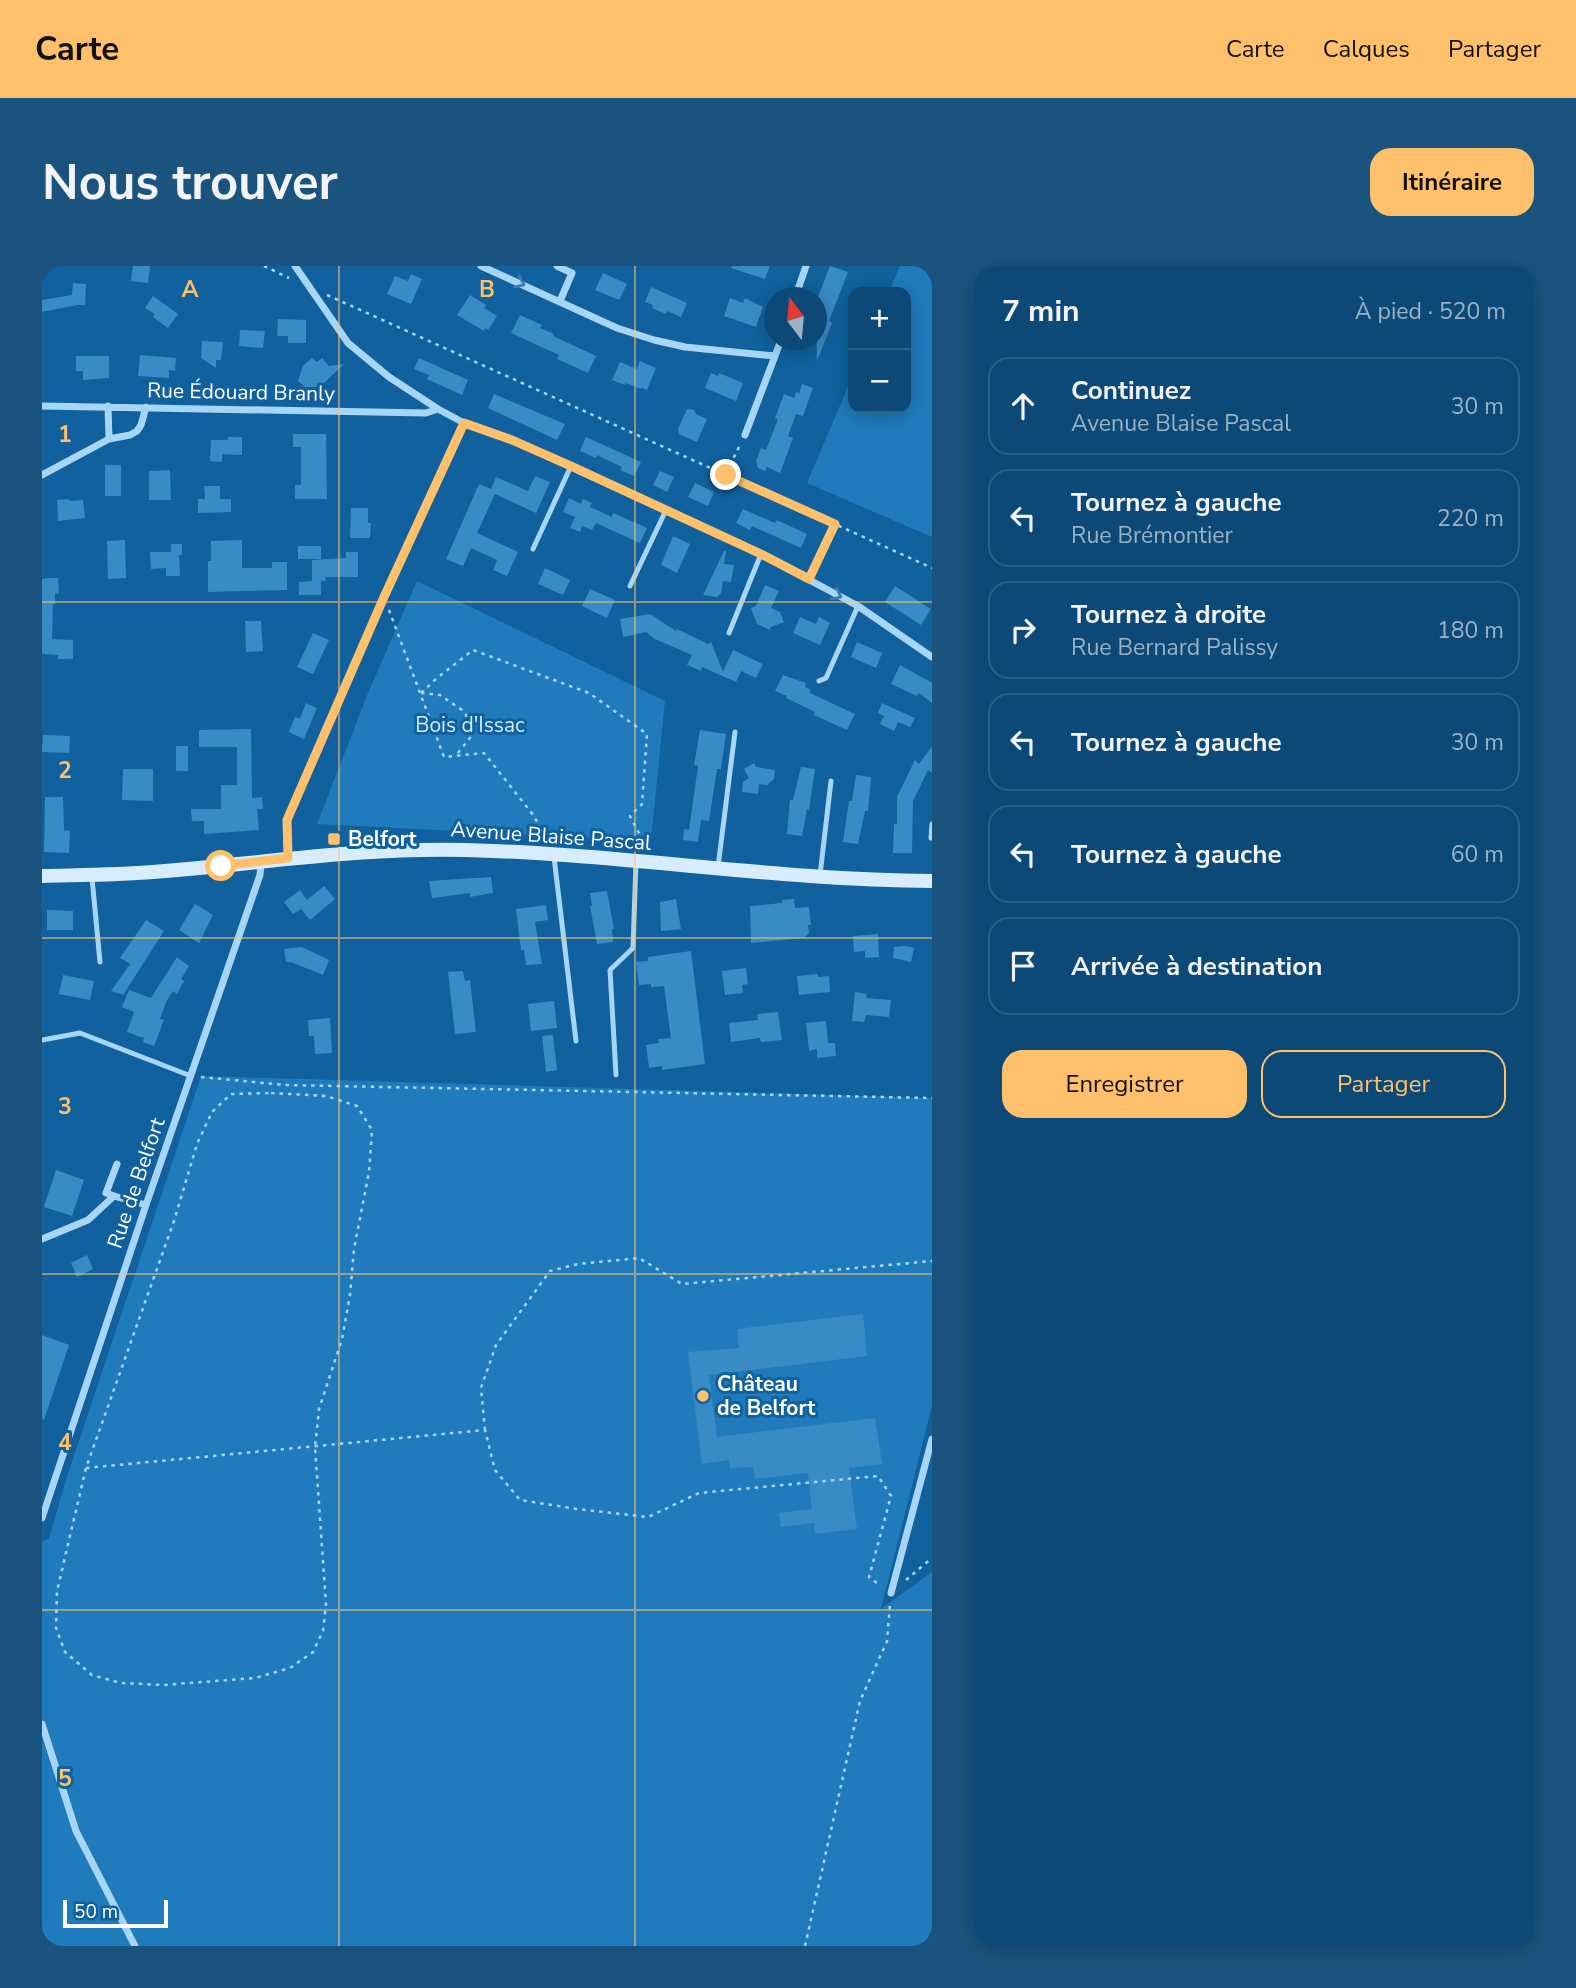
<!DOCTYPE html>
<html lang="fr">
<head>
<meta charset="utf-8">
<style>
  body { margin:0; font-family:"Nunito Sans",sans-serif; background:#1a537e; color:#f1f3f6 }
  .controls { position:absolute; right:21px; top:21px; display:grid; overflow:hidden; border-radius:14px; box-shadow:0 4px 18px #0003 }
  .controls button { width:63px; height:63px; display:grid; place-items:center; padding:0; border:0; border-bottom:2px solid #2c6188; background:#0c4976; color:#f1f3f6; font:35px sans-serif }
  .compass { position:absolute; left:722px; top:21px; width:63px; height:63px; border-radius:50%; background:#0c4976; box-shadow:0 4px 18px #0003; rotate:344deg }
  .scale { position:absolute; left:21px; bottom:18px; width:105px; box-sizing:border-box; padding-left:7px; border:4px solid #fff; border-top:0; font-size:19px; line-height:24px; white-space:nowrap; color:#fff; -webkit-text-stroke:5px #10619e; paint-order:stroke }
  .stop { position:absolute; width:21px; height:21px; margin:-16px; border:5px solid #ffc06b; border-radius:50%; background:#fff }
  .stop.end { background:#ffc06b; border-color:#fff; box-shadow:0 2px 7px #0008 }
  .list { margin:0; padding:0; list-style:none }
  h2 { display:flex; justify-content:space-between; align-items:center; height:91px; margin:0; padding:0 28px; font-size:30px }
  h2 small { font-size:23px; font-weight:400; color:#9ab2c5 }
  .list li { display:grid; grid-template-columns:46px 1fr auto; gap:21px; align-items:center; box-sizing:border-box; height:98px; margin:0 14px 14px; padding:0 14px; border:2px solid #2c6188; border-radius:21px }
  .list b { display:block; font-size:26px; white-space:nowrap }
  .list p { margin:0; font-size:23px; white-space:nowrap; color:#9ab2c5 }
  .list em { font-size:23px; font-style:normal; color:#9ab2c5 }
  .actions { display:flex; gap:14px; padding:21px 28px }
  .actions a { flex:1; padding:16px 0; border:2px solid #ffc06b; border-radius:21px; text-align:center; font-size:24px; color:#ffc06b }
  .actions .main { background:#ffc06b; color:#111 }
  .icon { flex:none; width:38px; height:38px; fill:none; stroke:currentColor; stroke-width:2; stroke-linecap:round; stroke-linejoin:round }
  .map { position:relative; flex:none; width:890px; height:1680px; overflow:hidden; border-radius:21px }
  header { display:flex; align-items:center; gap:42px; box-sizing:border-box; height:98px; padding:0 35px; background:#ffc06b; color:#111 }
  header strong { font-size:33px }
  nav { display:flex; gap:38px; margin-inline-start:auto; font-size:24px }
  .intro { display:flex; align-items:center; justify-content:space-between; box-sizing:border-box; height:168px; padding:0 42px }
  h1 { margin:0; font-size:49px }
  .button { padding:18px 32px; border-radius:21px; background:#ffc06b; color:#111; font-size:24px; font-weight:700 }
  main { display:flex; gap:42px; padding:0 42px }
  aside { flex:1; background:#0c4976; border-radius:21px; box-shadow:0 4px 18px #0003 }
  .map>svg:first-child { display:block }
  .green { fill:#1f7bbc }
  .building { fill:#398bc5 }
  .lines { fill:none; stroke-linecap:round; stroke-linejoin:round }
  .path { stroke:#a7d5f5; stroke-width:2.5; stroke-dasharray:3.5 5; stroke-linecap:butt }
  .lane { stroke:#a7d5f5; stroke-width:5 }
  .street { stroke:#a7d5f5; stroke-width:7 }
  .secondary { stroke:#d7edfe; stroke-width:14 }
  .oneway { stroke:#367eb4 }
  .route { stroke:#ffc06b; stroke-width:9 }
  .grid { fill:none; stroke:#ffc06b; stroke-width:2; stroke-opacity:0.55 }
  .poi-dot { fill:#ffc06b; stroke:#10619e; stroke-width:2.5 }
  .labels { text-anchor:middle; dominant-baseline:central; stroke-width:6; stroke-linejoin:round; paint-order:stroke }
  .street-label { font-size:21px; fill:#fff; stroke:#10619e }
  .park-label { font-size:21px; fill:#d0ebfe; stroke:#10619e }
  .poi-label { font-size:21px; font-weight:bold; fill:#fff; stroke:#10619e; text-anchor:start }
  .grid-label { font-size:23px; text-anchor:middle; font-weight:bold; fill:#ffc06b; stroke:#10619e; stroke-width:6; stroke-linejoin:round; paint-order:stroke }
</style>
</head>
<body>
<header>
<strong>Carte</strong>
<nav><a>Carte</a><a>Calques</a><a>Partager</a></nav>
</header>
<div class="intro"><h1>Nous trouver</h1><a class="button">Itinéraire</a></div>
<main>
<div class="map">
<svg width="890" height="1680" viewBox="0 0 890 1680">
  <rect width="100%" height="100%" fill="#10619e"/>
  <path class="green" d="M858,0H890V271L765,217L811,109V142H864V26H847Z
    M375,315L623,435L609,575L275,558L326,427Z
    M159,810L890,832V1139L839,1343L890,1306V1680H0V1275L7,1273L23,1217Z"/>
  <path class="building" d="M91,0H108L106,17L89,15Z
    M690,0H728L723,13L689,2Z
    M788,0L806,6L787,55L790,57L775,95L774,36Z
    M561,7L585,18L577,34L553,24Z
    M369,8L380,13L369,38L345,28L353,10L366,15Z
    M31,17L44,18L43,39H35L0,46V34L30,29Z
    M609,21L645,37L639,51L625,45L624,48L610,42L611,39L603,36Z
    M428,29L444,39L442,42L455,50L446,64L443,62L442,65L415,49Z
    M111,30L136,48L126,62L111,51L113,48L103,42Z
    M688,32L701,37L703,32L721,41L714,61L682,50Z
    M478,49L500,59L498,62L512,68L511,70L554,90L546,107L515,93L517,89L469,67Z
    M236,53L264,54V77H246V70H235Z
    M198,64L223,65L221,82L197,80Z
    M160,75L181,76L179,94H174V102L159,92Z
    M98,89L134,92L133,105L127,104V112L96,110Z
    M34,90H67V112L41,114V105H34Z
    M270,92L275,96L280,92L287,100L302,98L280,119L265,123L256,115L261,100Z
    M377,92L426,114L420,129L385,113L387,109L372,103Z
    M598,95L614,102L605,124L599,121V123L584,117L583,119L570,114L578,96L595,103Z
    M669,107L676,110L677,107L701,117L694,135L663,122Z
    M760,118L771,122L761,150L754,148L746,170L751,172L738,207L725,201L723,205L716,202L714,195L719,182L724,184L736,153L733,152L742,128L752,132L754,126L757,127Z
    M452,128L523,158L515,174L446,142Z
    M645,143L652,144L654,148L665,153L655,176L637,168L636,163Z
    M251,168H284L285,233H253V219H259V181H251Z
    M186,171H200V189L180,188V196L168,195L169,174H186Z
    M544,171L599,196L592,210L578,204L580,201L555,189L554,192L538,185Z
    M63,199H79V230H63Z
    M128,204L129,234H107V205Z
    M618,205L632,211L625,226L611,219Z
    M493,210L508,216L494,247L453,228L435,267L476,286L465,310L451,304L455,294L429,282L421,300L404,293L437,218L449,223L454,211L486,225Z
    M653,217L672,226L666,240L646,231Z
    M162,220H178V233H189V246L156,247V233H163Z
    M527,232L539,238L541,233L550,237L548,241L570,251L571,247L605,262L598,277L554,257L550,264L540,260L538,266L528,262L533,251L521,246Z
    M27,233V235L41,234L43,252L16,255L15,234Z
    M309,242H326V257H329L328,272H308Z
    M701,243L733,257L735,254L765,268L759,282L710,260L708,264L694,257Z
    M631,270L648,278L635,307L619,299Z
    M83,274L84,312L66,313L65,275Z
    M200,274V302H230V296H245V324L166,326V295H169V275Z
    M129,278H140V289H137L138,310H124V302L109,303L108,286H129Z
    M256,280H279V293H256Z
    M682,285H684L682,298L692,299L689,316L681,315L679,327L675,331L661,329Z
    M304,286H316V311H283L284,315H279V329H257V316L270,315V294L304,292Z
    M503,302L528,314L521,329L496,318Z
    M6,312H16L17,328L13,327V338H11L10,373H3L31,374V393H16V389L0,388V313Z
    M723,319L737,325L729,342L738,346L742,356L729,361L728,364L715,358L709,342L714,340Z
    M853,320L889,343L879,359L843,336Z
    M548,323L573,334L565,352L540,340Z
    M608,348L634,365L635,363L666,378L669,376L681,406L691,384L721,398L714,412L699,405L694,416L660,401L659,405L645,399L650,389L613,373L604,366L581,371L578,353Z
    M758,351L774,358L777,351L788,357L778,379L751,367Z
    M203,355H219L221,385L204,386Z
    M271,367L287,374L271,408L255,401Z
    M815,376L840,387L834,402L809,391Z
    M858,399L890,417V437L877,427L875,430L849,418Z
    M741,409L764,417L763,421L769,424L768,427L813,448L805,464L772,449L773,446L744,432L745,430L733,425Z
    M264,437L275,442L262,473L247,466L253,451L258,453Z
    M840,437L873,452L868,461L856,456L852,465L838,458L842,450L836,447Z
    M209,463L210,532L220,531L221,543H215L217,564L162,568V555H150L149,543H179V519H195V481H157V464Z
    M658,464L684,468L679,503H675L667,555L659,554L656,576L641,574L642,563L647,564L656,500L652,499Z
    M1,469L28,470L27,487L0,486Z
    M134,480H146V505H134Z
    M890,480V507L886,504L871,535L870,587H851L852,558H855V531L873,494L877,498Z
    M712,497L714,501L733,504L732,513L725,519L717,518L716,528L700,526L701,516L707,512L702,503Z
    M759,501L773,503L767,544L765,543L760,570L745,568L748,534H751Z
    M81,503H111V535L80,534Z
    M814,509L829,511L826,545H823L816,578L801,576L807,535H810Z
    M3,531H21L22,564L28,565L27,587L2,586Z
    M449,611L451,627L428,631V627L390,632L387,615Z
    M282,620L293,633L268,654L259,643L251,648L242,636L258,624L265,634Z
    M565,625L572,663H570L571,676L555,678L548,640H550L548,627Z
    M634,633L639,663L619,665L618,636Z
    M752,633L753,642L767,641L769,659H766L767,667L762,672L709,677L708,640L740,637V634Z
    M153,638L171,649L157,677L137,664Z
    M504,639L506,654L493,656L500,698L484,699L482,684H479L474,643Z
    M5,644L31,645V664H5Z
    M104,654L122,665L81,729L69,725L88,698L78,692Z
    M836,668L837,691L823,692V685L812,686L811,670Z
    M864,680L872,682L869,696L851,692L852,681Z
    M260,681L287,694L281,709L249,696H244L242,683Z
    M649,685L663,798L620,804V800L607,802L604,779L617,777L616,773L629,772L622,720L609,721V718L597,719L594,696L606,695V691Z
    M135,691L147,700L139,713L142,715L135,728L131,725L124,736L118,753L122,754L112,780L101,776L102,772L85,766L92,746L80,741L87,724L109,732Z
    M704,702L706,718L700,719L701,727L683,729L680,705Z
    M421,705L423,715L428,714L434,766L413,768L406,706Z
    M776,708V711L787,710L788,726L757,729L755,710Z
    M21,709L52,715L48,734L17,728Z
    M813,726L825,728L824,732L849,734L847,751L824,749L822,756L810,755Z
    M512,735L515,762L489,765L486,738Z
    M736,746L740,774L719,776L718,772L689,776L687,757L716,754L715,748Z
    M288,752L290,787L273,788L272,770H267L266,754Z
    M784,755L786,777H793L794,790L775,792V783L767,785L764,757Z
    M511,769L515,804L504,806L500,770Z
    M14,904L42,914L30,950L2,941Z
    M45,989L51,1003L35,1011L29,997Z
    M821,1048L825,1090L667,1109L675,1171L833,1152L840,1198L807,1202L815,1263L773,1268L772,1257L739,1261L737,1247L770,1243L766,1207L713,1213L711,1201L688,1202L687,1194L660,1198L646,1086L697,1082L695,1063Z
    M0,1069L27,1079L2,1154L0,1153Z"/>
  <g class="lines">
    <path class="path" d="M222,0L247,12
      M285,29L890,302
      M684,207L698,179
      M771,304L792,259
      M347,344L402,491L442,487L492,550L505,575
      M379,427L395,412L431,384L547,427L605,468L600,538L588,550L604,581
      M379,427L398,429L423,446L431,468L415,488
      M159,811L243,819L890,832
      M229,827L284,830L315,840L330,864L327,906L312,983L308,1029L300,1073L277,1143L273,1181L284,1338L281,1365L271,1386L248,1402L213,1412L121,1419L79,1417L50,1409L23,1386L14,1362L15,1325L44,1202L132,955L155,878L170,846L189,828Z
      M443,1164L439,1122L454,1079L508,1005L536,998L597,992L640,1018L890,995
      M44,1202L443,1164L453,1204L478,1234L535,1243L606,1251L657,1227L836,1210L849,1230L827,1311L839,1320
      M864,1314L890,1292
      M763,1680L818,1435L845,1375L848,1338"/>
    <path class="lane" d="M491,283L529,200
      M588,320L624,244
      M687,367L719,288
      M777,415L784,412L816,340
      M889,572L890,558
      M512,591L534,775
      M676,601L693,466
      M778,609L789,515
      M50,612L58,696
      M0,774L38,767L149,810
      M574,809L568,704L591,682L594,596"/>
    <path class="street" d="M253,0L306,77L347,111L396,143L422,157L470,174L719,288L816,340L890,391
      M439,0L575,62L612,74L643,81L733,90L739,74
      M515,0L530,7L518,35
      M753,32L764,0
      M0,140L384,147L396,143
      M66,140L67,173
      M703,169L733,90
      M0,209L67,173L88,169L95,165L99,159L104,141
      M246,592L245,554L342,331L422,157
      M72,930L104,939
      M0,973L46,954L72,930L64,927L75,898
      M0,1252L104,939L218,609L219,595
      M849,1327L890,1173
      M0,1458L34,1565L93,1680"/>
    <path class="secondary" d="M0,610C37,609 74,609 111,606C216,598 319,581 424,584C579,588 734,614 890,615"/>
  </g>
  <defs><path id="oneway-chevron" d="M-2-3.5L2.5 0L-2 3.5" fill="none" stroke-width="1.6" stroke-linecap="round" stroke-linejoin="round" transform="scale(1.75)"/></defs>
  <g class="oneway">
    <use href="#oneway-chevron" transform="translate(478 17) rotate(24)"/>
    <use href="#oneway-chevron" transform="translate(795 329) rotate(28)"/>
  </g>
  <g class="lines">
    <path class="route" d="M179,600L246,592L245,554L342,331L422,157L470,174L529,200L719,288L767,313L793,258L684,209"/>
  </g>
  <path class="grid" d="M297,0V1680M593,0V1680M0,336H890M0,672H890M0,1008H890M0,1344H890"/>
  <g class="poi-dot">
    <rect x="285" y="566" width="14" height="14" rx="3.5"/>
    <circle cx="661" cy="1130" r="7"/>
  </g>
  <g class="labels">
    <g class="street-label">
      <text transform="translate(199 126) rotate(1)">Rue Édouard Branly</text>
      <text transform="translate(509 570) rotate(4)">Avenue Blaise Pascal</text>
      <text transform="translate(94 917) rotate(-71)">Rue de Belfort</text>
    </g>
    <g class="park-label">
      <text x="428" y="459">Bois d'Issac</text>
    </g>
    <g class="poi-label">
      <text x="306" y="573">Belfort</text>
      <text x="675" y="1118">Château<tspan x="675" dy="24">de Belfort</tspan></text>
    </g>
  </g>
  <g class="grid-label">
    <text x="148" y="31">A</text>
    <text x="445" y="31">B</text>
    <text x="23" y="176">1</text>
    <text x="23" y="512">2</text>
    <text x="23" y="848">3</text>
    <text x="23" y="1184">4</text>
    <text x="23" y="1520">5</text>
  </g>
</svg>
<div class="controls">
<button>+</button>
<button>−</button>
</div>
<svg class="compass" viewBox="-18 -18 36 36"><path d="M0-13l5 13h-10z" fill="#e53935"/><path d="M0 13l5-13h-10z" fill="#9ab2c5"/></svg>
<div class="scale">50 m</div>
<div class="stop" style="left:179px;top:600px"></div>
<div class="stop end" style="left:684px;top:209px"></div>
</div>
<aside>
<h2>7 min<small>À pied · 520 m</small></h2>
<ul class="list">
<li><svg class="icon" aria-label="ahead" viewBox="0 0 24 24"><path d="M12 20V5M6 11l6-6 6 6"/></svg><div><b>Continuez</b><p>Avenue Blaise Pascal</p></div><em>30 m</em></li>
<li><svg class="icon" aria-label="left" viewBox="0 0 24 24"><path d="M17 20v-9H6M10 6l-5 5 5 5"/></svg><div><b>Tournez à gauche</b><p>Rue Brémontier</p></div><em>220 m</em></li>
<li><svg class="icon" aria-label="right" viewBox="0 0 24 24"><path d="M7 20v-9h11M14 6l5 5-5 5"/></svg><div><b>Tournez à droite</b><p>Rue Bernard Palissy</p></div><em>180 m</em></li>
<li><svg class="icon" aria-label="left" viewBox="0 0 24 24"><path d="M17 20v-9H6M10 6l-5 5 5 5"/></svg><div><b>Tournez à gauche</b></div><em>30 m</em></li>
<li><svg class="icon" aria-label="left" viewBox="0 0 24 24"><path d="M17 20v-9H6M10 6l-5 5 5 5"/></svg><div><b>Tournez à gauche</b></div><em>60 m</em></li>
<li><svg class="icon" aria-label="arrive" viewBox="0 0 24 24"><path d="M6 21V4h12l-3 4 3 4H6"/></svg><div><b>Arrivée à destination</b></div></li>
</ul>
<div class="actions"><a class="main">Enregistrer</a><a>Partager</a></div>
</aside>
</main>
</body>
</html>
